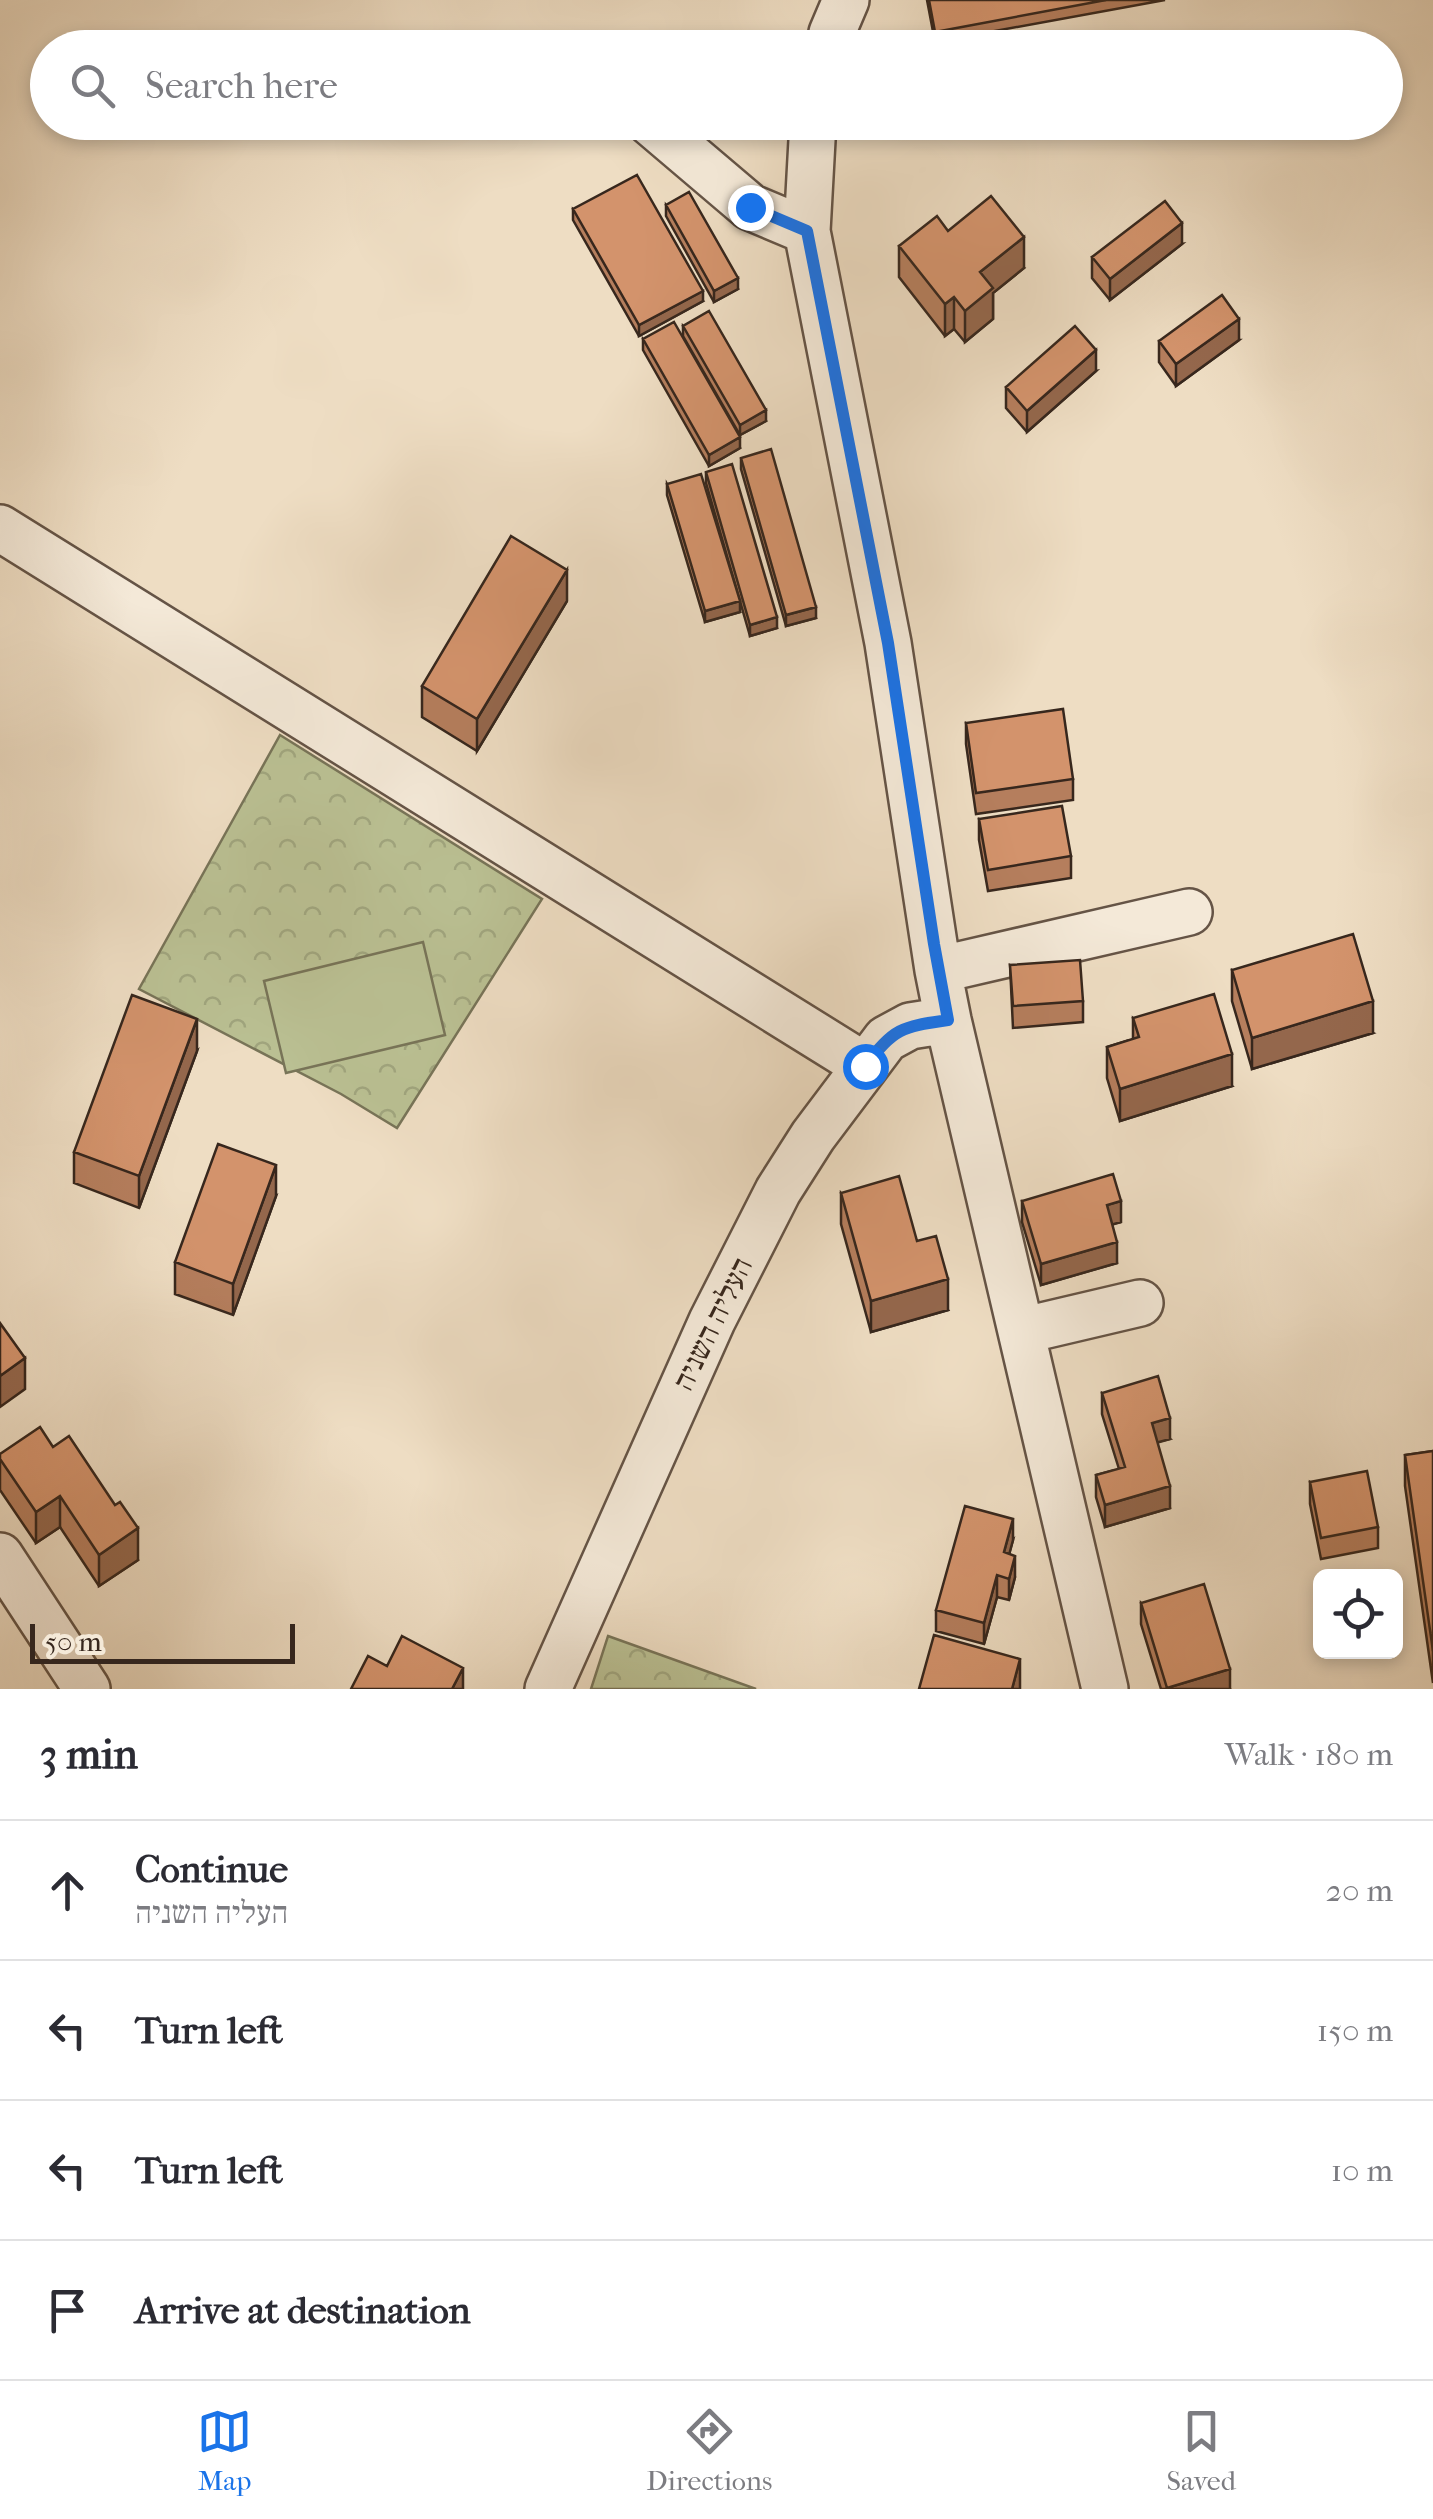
<!DOCTYPE html>
<html lang="en">
<head>
<meta charset="utf-8">
<style>
  body { margin:0; font-family:"IM FELL French Canon","Frank Ruhl Libre",serif; background:#f7f7f7; color:#2b2b33 }
  .controls { position:absolute; right:30px; bottom:30px; display:grid; overflow:hidden; border-radius:15px; box-shadow:0 5px 15px #0003 }
  .controls button { width:90px; height:90px; display:grid; place-items:center; padding:0; border:0; border-bottom:2px solid #e1e1e2; background:#fff; color:#2b2b33; font:50px sans-serif }
  .scale { position:absolute; left:30px; bottom:25px; width:265px; box-sizing:border-box; padding-left:10px; border:5px solid #37271d; border-top:0; font-size:28px; line-height:35px; white-space:nowrap; color:#37271d; -webkit-text-stroke:8px #f4e9d8; paint-order:stroke }
  .stop { position:absolute; width:30px; height:30px; margin:-22px; border:8px solid #1a73e8; border-radius:50%; background:#fff }
  .stop.end { background:#1a73e8; border-color:#fff; box-shadow:0 2px 10px #0008 }
  .list { margin:0; padding:0; list-style:none }
  h2 { display:flex; justify-content:space-between; align-items:center; height:130px; margin:0; padding:0 40px; font-size:42px }
  h2 small { font-size:32px; font-weight:400; color:#7c7c81 }
  .list li { display:grid; grid-template-columns:65px 1fr auto; gap:30px; align-items:center; box-sizing:border-box; height:140px; padding:0 40px; border-top:2px solid #e1e1e2 }
  .list b { display:block; font-size:38px; white-space:nowrap }
  .list p { margin:0; font-size:32px; white-space:nowrap; color:#7c7c81 }
  .list em { font-size:32px; font-style:normal; color:#7c7c81 }
  .icon { flex:none; width:55px; height:55px; fill:none; stroke:currentColor; stroke-width:2; stroke-linecap:round; stroke-linejoin:round }
  .map { position:relative; flex:none; width:1433px; height:1689px; overflow:hidden }
  .search { position:absolute; background:#fff; box-shadow:0 5px 15px #0003; left:30px; right:30px; top:30px; height:110px; display:flex; align-items:center; gap:25px; box-sizing:border-box; padding:0 35px; border-radius:55px; color:#7c7c81; font-size:38px }
  .sheet { height:690px; background:#fff }
  nav { display:flex; justify-content:space-around; align-items:center; box-sizing:border-box; height:140px; border-top:2px solid #e1e1e2; background:#fff; font-size:28px; color:#7c7c81 }
  nav a { display:grid; justify-items:center; gap:5px }
  nav .on { color:#1a73e8 }
  .map>svg:first-child { display:block }
  .park { fill:url(#park-crowns); stroke:#787458; stroke-width:2.5 }
  .pitch { fill:#bac093; stroke:#787458; stroke-width:2.5 }
  .lines { fill:none; stroke-linecap:round; stroke-linejoin:round }
  .minor-casing { stroke:#655446; stroke-width:50 }
  .minor { stroke:#f4e9d8; stroke-width:45 }
  .wall { fill:#b57e5d; stroke:#37271d; stroke-width:2.5 }
  .shaded-wall { fill:#94674c; stroke:#37271d; stroke-width:2.5 }
  .building { fill:#d3936c; stroke:#37271d; stroke-width:2.5 }
  .route { stroke:#1a73e8; stroke-width:12 }
  .labels { text-anchor:middle; dominant-baseline:central; stroke-width:8; stroke-linejoin:round; paint-order:stroke }
  .street-label { font-size:30px; fill:#37271d; stroke:#f4e9d8 }
</style>
</head>
<body>
<div class="map">
<svg width="1433" height="1689" viewBox="0 0 1433 1689">
  <defs>
    <pattern id="park-crowns" width="20" height="18" patternUnits="userSpaceOnUse" patternTransform="scale(2.5)"><rect width="20" height="18" fill="#bac093"/><path d="M2 6a3 3 0 1 1 6 0M12 15a3 3 0 1 1 6 0" fill="none" stroke="#a0a57e"/></pattern>
  </defs>
  <rect width="100%" height="100%" fill="#eeddc3"/>
  <filter id="stains"><feTurbulence type="fractalNoise" baseFrequency=".002" numOctaves="4"/><feColorMatrix values="0 0 0 0 .2 0 0 0 0 .09 0 0 0 0 .02 0 0 0 .5 -.17"/></filter>
  <radialGradient id="worn" r=".72"><stop offset=".6" stop-color="#630" stop-opacity="0"/><stop offset="1" stop-color="#630" stop-opacity=".3"/></radialGradient>
  <path class="park" d="M280,735L542,899L397,1128L341,1094L139,989Z
    M608,1636L756,1689H591Z"/>
  <path class="pitch" d="M423,942L445,1035L286,1073L264,981Z"/>
  <g class="lines">
    <defs>
      <path id="minor" d="M829,48L832,33L846,0
        M650,122L750,207L807,231
        M813,122L807,231L888,643L938,970L948,1020L1105,1689
        M0,528L865,1066
        M938,970L1189,912
        M1021,1331L1140,1303
        M0,1556L87,1689
        M548,1689L712,1321L778,1191L813,1136L886,1039L910,1026L948,1020"/>
    </defs>
    <use href="#minor" class="minor-casing"/>
    <use href="#minor" class="minor"/>
  </g>
  <path class="wall" d="M927,0H1165L935,42Z
    M666,205L738,289L714,302L666,216Z
    M573,209L703,301L639,336L573,220Z
    M948,231L1024,268L993,293V319L965,342L954,329L945,336L899,277V246Z
    M1182,244L1110,300L1092,278V257Z
    M683,326L766,421L740,435L683,336Z
    M643,339L740,448L709,466L643,350Z
    M1239,340L1176,386L1159,362V341Z
    M1096,371L1027,432L1006,408V387Z
    M741,458L816,618L786,626L741,469Z
    M706,472L777,628L750,636L706,483Z
    M667,484L740,612L705,622L667,495Z
    M567,601L477,751L422,717V686Z
    M966,723L1073,779V800L976,814L966,744Z
    M979,819L1071,856V878L988,891L979,840Z
    M1010,965L1083,1001V1022L1013,1028Z
    M1232,970L1373,1033L1252,1069L1232,1001Z
    M1133,1018L1232,1086L1120,1121L1107,1078V1047L1133,1039Z
    M197,1051L139,1208L74,1183V1152Z
    M841,1193L948,1310L871,1332L841,1224Z
    M276,1196L233,1315L175,1294V1262Z
    M1022,1201L1121,1222L1112,1224L1117,1263L1041,1285L1022,1222Z
    M1102,1393L1170,1439L1157,1442L1170,1508L1105,1527L1096,1497V1475L1119,1469L1102,1414Z
    M53,1447L138,1560L99,1586L60,1527L36,1543L0,1490V1454Z
    M1433,1451V1683L1405,1486V1455Z
    M1310,1482L1378,1527V1548L1321,1559L1310,1504Z
    M1013,1540L1009,1554L1015,1577L1009,1600L997,1597L984,1644L936,1631V1610Z
    M1141,1603L1230,1689H1161L1141,1624Z"/>
  <path class="shaded-wall" d="M1182,223V244L1110,300V279Z
    M1024,237V268L993,293V319L965,342V311L980,272Z
    M738,278V289L714,302V291Z
    M703,291V301L639,336V325Z
    M954,297V329L945,336V304Z
    M1239,319V340L1176,386V364Z
    M1096,350V371L1027,432V411Z
    M766,410V421L740,435V425Z
    M740,437V448L709,466V455Z
    M567,570V601L477,751V719Z
    M740,601V612L705,622V611Z
    M816,607V618L786,626V615Z
    M777,617V628L750,636V625Z
    M1373,1001V1033L1252,1069V1038Z
    M197,1019V1051L139,1208V1176Z
    M1232,1054V1086L1120,1121V1089Z
    M276,1165V1196L233,1315V1284Z
    M1121,1201V1222L1107,1226V1205Z
    M1117,1242V1263L1041,1285V1264Z
    M948,1279V1310L871,1332V1301Z
    M25,1358V1389L0,1407V1376Z
    M1170,1418V1439L1152,1444V1423Z
    M1170,1486V1508L1105,1527V1505Z
    M60,1496V1527L36,1543V1512Z
    M1013,1519V1540L1004,1574V1552Z
    M138,1528V1560L99,1586V1555Z
    M1015,1556V1577L1009,1600V1579Z
    M997,1575V1597L984,1644V1623Z
    M1020,1659V1689H1012Z
    M463,1668V1689H452Z
    M1230,1669V1689H1167V1688Z"/>
  <path class="building" d="M929,0H1106L935,32Z
    M637,175L703,291L639,325L573,209Z
    M689,192L738,278L714,291L666,205Z
    M991,196L1024,237L980,272L993,288L965,311L954,297L945,304L899,246L937,216L948,231Z
    M1165,201L1182,223L1110,279L1092,257Z
    M1222,295L1239,319L1176,364L1159,341Z
    M709,311L766,410L740,425L683,326Z
    M674,322L740,437L709,455L643,339Z
    M1075,326L1096,350L1027,411L1006,387Z
    M771,449L816,607L786,615L741,458Z
    M732,464L777,617L750,625L706,472Z
    M701,474L740,601L705,611L667,484Z
    M511,536L567,570L477,719L422,686Z
    M1063,709L1073,779L976,793L966,723Z
    M1062,806L1071,856L988,870L979,819Z
    M1353,934L1373,1001L1252,1038L1232,970Z
    M1080,960L1083,1001L1013,1006L1010,965Z
    M1214,994L1232,1054L1120,1089L1107,1047L1139,1037L1133,1018Z
    M132,995L197,1019L139,1176L74,1152Z
    M218,1144L276,1165L233,1284L175,1262Z
    M1113,1174L1121,1201L1107,1205L1117,1242L1041,1264L1022,1201Z
    M899,1176L917,1241L936,1236L948,1279L871,1301L841,1193Z
    M0,1323L25,1358L0,1376Z
    M1158,1376L1170,1418L1152,1423L1170,1486L1105,1505L1096,1475L1125,1467L1102,1393Z
    M40,1427L53,1447L69,1436L115,1505L120,1502L138,1528L99,1555L60,1496L36,1512L0,1459V1454Z
    M1433,1451V1651L1405,1455Z
    M1367,1471L1378,1527L1321,1538L1310,1482Z
    M965,1506L1013,1519L1004,1552L1015,1556L1009,1579L997,1575L984,1623L936,1610Z
    M1204,1584L1230,1669L1167,1688L1141,1603Z
    M934,1635L1020,1659L1012,1689H919Z
    M402,1636L463,1668L452,1689H351L368,1656L387,1666Z"/>
  <g class="lines">
    <path class="route" d="M750,207L807,231L888,643L934,944L948,1020C900,1027 895,1028 865,1066"/>
  </g>
  <g class="labels">
    <g class="street-label">
      <text transform="translate(713 1324) rotate(-64)">העליה השניה</text>
    </g>
  </g>
  <rect width="100%" height="100%" filter="url(#stains)"/>
  <rect width="100%" height="100%" fill="url(#worn)"/>
</svg>
<div class="controls">
<button><svg class="icon" aria-label="locate" viewBox="0 0 24 24"><circle cx="12" cy="12" r="6"/><path d="M12 2v4M12 18v4M2 12h4M18 12h4"/></svg></button>
</div>
<div class="scale">50 m</div>
<div class="stop" style="left:865px;top:1066px"></div>
<div class="stop end" style="left:750px;top:207px"></div>
<div class="search"><svg class="icon" aria-label="search" viewBox="0 0 24 24"><circle cx="10" cy="10" r="6"/><path d="M15 15l6 6"/></svg>Search here</div>
</div>
<section class="sheet">
<h2>3 min<small>Walk · 180 m</small></h2>
<ul class="list">
<li><svg class="icon" aria-label="ahead" viewBox="0 0 24 24"><path d="M12 20V5M6 11l6-6 6 6"/></svg><div><b>Continue</b><p>העליה השניה</p></div><em>20 m</em></li>
<li><svg class="icon" aria-label="left" viewBox="0 0 24 24"><path d="M17 20v-9H6M10 6l-5 5 5 5"/></svg><div><b>Turn left</b></div><em>150 m</em></li>
<li><svg class="icon" aria-label="left" viewBox="0 0 24 24"><path d="M17 20v-9H6M10 6l-5 5 5 5"/></svg><div><b>Turn left</b></div><em>10 m</em></li>
<li><svg class="icon" aria-label="arrive" viewBox="0 0 24 24"><path d="M6 21V4h12l-3 4 3 4H6"/></svg><div><b>Arrive at destination</b></div></li>
</ul>
</section>
<nav>
<a class="on"><svg class="icon" aria-label="map" viewBox="0 0 24 24"><path d="M3 6l6-2 6 2 6-2v14l-6 2-6-2-6 2zM9 4v14M15 6v14"/></svg>Map</a>
<a><svg class="icon" aria-label="directions" viewBox="0 0 24 24"><path d="M12 3l9 9-9 9-9-9zM9 14v-3h6M13 9l2 2-2 2"/></svg>Directions</a>
<a><svg class="icon" aria-label="saved" viewBox="0 0 24 24"><path d="M7 4h10v16l-5-4-5 4z"/></svg>Saved</a>
</nav>
</body>
</html>
